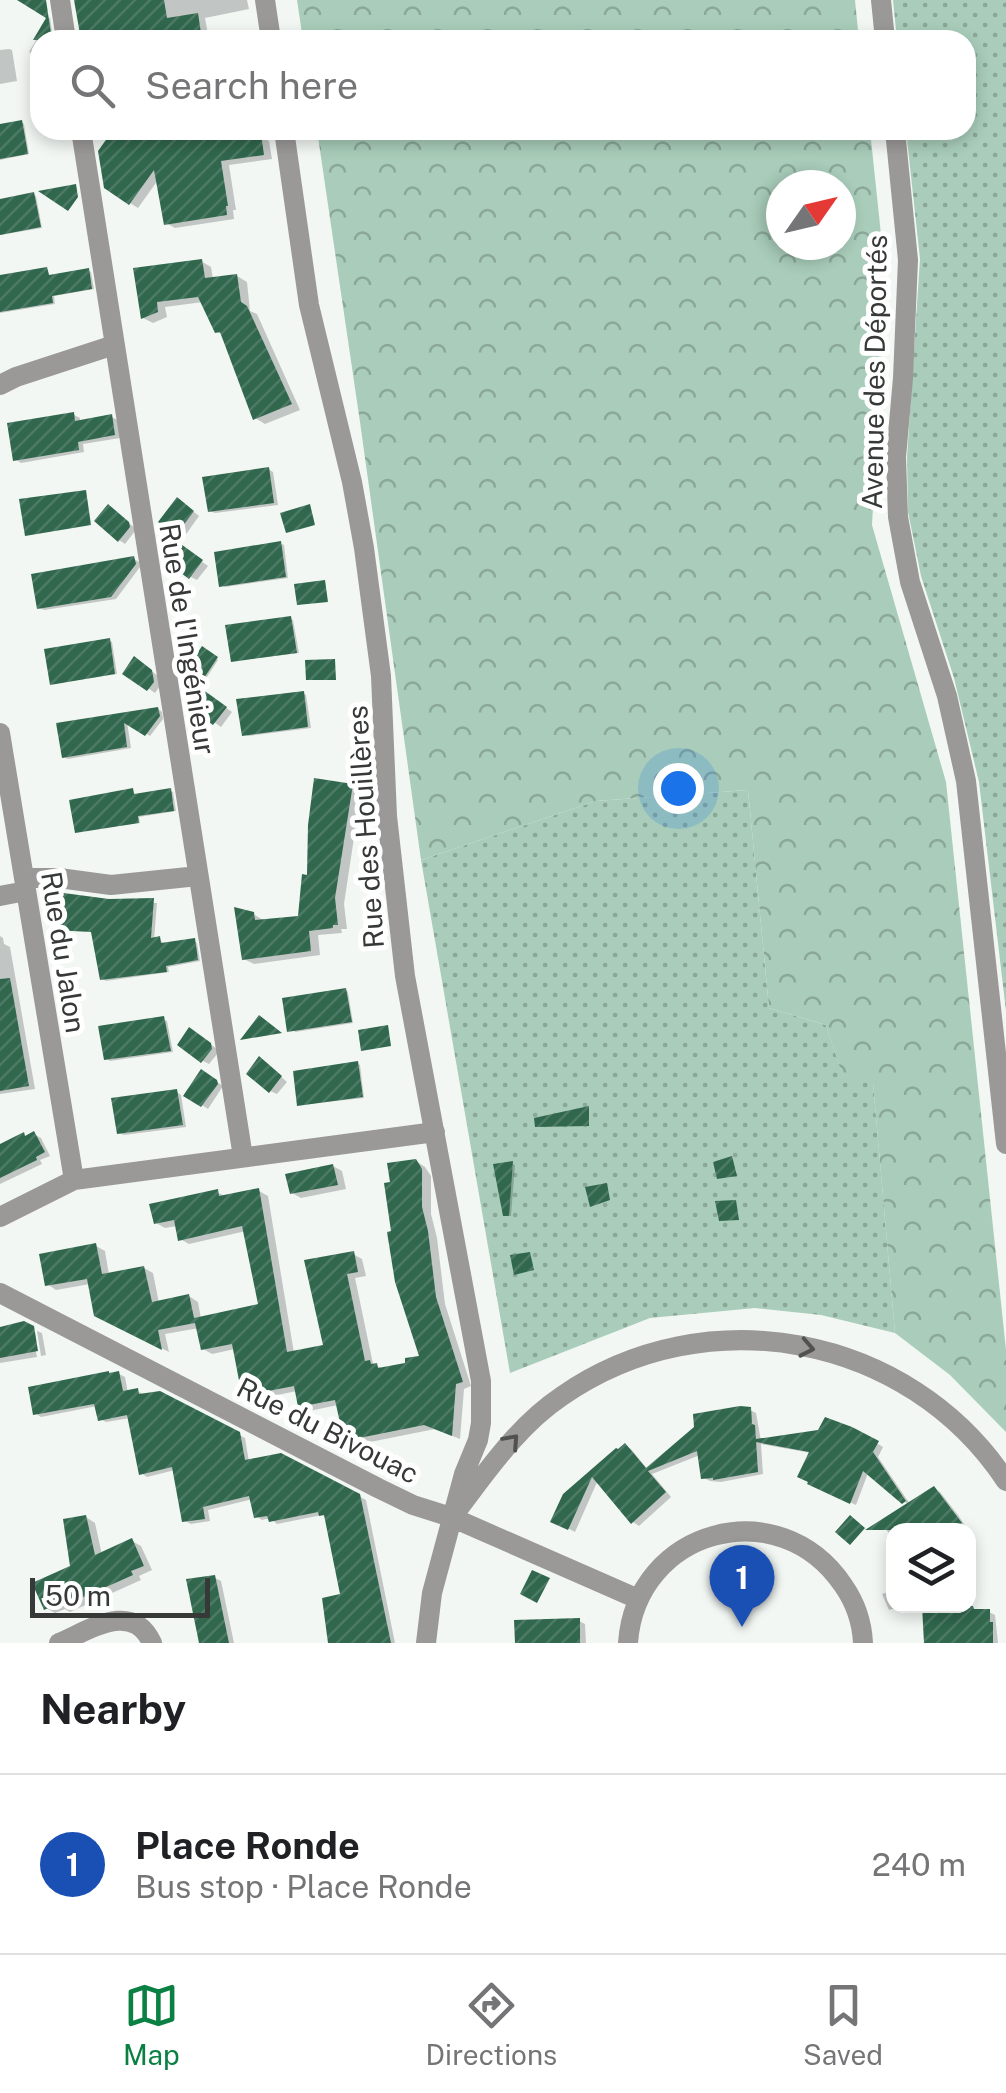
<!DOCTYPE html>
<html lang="en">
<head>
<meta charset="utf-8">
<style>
  body { margin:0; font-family:"Public Sans",sans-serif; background:#f6f6f6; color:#202124 }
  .controls { position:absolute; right:30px; bottom:30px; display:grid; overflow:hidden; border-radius:20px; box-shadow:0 5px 15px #0003 }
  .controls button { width:90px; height:90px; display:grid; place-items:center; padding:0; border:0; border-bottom:2px solid #e0e0e0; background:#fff; color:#202124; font:50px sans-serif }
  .compass { position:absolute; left:766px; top:170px; width:90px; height:90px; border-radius:50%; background:#fff; box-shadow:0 5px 15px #0003; rotate:56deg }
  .scale { position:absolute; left:30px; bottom:25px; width:180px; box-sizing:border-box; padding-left:10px; border:5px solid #373938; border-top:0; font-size:28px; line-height:35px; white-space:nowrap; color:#373938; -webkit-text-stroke:8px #fff; paint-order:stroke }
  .you { position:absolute; left:678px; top:788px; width:35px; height:35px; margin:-25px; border:8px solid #fff; border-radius:50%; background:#1a73e8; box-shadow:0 0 0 15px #1a73e833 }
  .badge { display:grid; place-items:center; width:65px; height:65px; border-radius:50%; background:#0b8043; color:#fff; font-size:32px; font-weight:700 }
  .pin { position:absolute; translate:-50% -82px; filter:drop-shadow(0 2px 5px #0008) }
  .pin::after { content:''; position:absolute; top:52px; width:35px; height:30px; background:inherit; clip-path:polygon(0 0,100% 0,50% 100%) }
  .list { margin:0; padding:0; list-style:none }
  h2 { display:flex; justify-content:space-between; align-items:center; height:130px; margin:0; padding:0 40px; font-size:42px }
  h2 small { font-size:32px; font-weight:400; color:#757577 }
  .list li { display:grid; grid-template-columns:65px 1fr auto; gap:30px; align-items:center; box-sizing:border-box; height:180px; padding:0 40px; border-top:2px solid #e0e0e0 }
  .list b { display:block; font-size:38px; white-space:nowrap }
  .list p { margin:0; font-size:32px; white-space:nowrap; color:#757577 }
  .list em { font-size:32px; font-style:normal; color:#757577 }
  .icon { flex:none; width:55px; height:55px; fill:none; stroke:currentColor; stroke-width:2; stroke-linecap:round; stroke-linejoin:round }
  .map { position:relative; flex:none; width:1006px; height:1643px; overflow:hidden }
  .search { position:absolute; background:#fff; box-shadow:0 5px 15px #0003; left:30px; right:30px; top:30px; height:110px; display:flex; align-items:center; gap:25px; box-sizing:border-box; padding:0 35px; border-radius:30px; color:#757577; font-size:38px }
  .sheet { height:310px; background:#fff }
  nav { display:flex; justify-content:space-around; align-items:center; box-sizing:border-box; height:140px; border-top:2px solid #e0e0e0; background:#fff; font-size:28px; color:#757577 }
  nav a { display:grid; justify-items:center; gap:5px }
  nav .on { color:#0b8043 }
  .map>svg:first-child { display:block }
  .grass { fill:url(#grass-dots) }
  .park { fill:url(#park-crowns); fill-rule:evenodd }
  .shadow { fill:#0003 }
  .building { fill:url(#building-hatch) }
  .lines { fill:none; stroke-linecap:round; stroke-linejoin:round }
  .minor { stroke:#9b9898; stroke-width:20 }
  .tertiary { stroke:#9b9898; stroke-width:20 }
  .oneway { stroke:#505150 }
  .labels { text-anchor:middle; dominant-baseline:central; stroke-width:10; stroke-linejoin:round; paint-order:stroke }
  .street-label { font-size:28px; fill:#373938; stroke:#fff }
</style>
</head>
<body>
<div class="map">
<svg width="1006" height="1643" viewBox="0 0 1006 1643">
  <defs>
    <pattern id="grass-dots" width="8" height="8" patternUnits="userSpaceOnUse" patternTransform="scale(2.5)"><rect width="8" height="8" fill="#a9cdba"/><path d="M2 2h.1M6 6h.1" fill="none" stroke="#8aa798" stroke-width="1.8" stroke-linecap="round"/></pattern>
    <pattern id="park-crowns" width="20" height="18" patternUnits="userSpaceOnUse" patternTransform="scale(2.5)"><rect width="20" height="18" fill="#a9cdba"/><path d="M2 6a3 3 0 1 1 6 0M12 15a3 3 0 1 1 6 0" fill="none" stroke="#8aa798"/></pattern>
    <pattern id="building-hatch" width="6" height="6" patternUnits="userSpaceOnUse" patternTransform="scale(2.5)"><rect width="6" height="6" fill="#30674d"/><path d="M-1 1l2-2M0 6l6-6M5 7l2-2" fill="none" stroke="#4d7a65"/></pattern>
  </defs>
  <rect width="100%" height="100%" fill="#f2f7f4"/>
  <path class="grass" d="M893,0H1006V1011L979,782L954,678L921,576L908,512L907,457L920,259L906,130H966V40H897Z
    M748,790L769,1008L826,1025L843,1076L873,1082L895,1333L821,1315L755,1308L650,1318L510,1373L421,860L596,801Z"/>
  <path class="park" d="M297,0H855L859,40H303Z
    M317,130H870L886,282L872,525L946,782L1006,1350V1432L950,1375L895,1333L873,1083L843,1077L826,1025L769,1008L748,790L596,801L421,860L360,422ZM781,185H841V245H781Z"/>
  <path class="shadow" d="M78,0H247L249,9L205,18L209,40H85Z
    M50,17L53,40H40V57L29,52Z
    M9,49L12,50L17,81L0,84V50Z
    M22,122L24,124L29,154L0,160V127Z
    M116,130H223L225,142L261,136L269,141L272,159L229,165L236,210H233L234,219L175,228L166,223L158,180L138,208L130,203Z
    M34,195L36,196L42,228L0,235V201Z
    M201,261L211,267L213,279L237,276L247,282L250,311L257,314L300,410L265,424L255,418L225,336L217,332L203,302L165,307L167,317L153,323L143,318L136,270Z
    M47,269L50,277L88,270L91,272L94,289L54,296L55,304L0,313V278Z
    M74,415L80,418V423L111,417L118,420L120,438L83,444L84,452L21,463L15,459Z
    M268,469L273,472L278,505L215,513L210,511Z
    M184,504L199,516L184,537L162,522Z
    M114,511L135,528V531L125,544L119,540Z
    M280,543L284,545L288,578L225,587L221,585Z
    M184,549L208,566L197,580L191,577Z
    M134,559L139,562L140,567L116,599L44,610L39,608Z
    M291,619L293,620L299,653L233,661Z
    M110,641L112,642L117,674L52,684Z
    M203,649L218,660L203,683L187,673Z
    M141,663L158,676L160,686L155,693L126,673Z
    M303,693L306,695L311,728L248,736L244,734Z
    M209,696L232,712L221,727L193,707Z
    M158,709L162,712L163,719L150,736L127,722L131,748L68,759L64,757L59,725Z
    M352,786L361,791L344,904L347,929H341L342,933L318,935L320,955L254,964L244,959L253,914L263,920L301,918L309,878Z
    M133,791L136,796L170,791L173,792L176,811L139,817L140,823L77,831Z
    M109,901L157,903L154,940L160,939L164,945L194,941L197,943L200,961L168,967L169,972L106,981L103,979Z
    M0,936L3,938L4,944L10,947L35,1089L0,1094Z
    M346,990L348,992L353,1023L295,1032L294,1029Z
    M163,1019L167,1021L173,1052L110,1061L106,1058Z
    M196,1034L217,1049L218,1053L209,1064L203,1061Z
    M266,1063L287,1082L277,1094L270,1091Z
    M358,1064L360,1065L364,1098L299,1105Z
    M202,1072L223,1086L208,1109L187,1095Z
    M177,1092L181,1095L186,1127L124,1135L119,1133Z
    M34,1134L41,1138L50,1156L40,1160L42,1164L0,1184V1146Z
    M416,1161L425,1167L431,1176V1214L437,1238L445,1304L471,1386L464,1389L460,1439L435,1429L355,1445L346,1440L338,1405L309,1411L300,1405L297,1391L253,1400L244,1394L235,1349L212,1354L203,1349L199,1328L165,1334L169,1352L106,1320L90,1284L56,1290L47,1284L96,1246L105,1251L109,1275L144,1268L153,1273L159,1303L189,1296L198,1302L201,1319L261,1306L246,1231L189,1244L180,1239L177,1226L165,1228L156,1223L217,1192L226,1197L259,1191L268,1196L294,1353L326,1347L307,1262L353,1254L362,1259L366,1276L355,1278L373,1364L383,1369L408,1365L423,1358L394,1232Z
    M513,1164L515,1165L511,1216H508L505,1215Z
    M333,1166L342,1171L346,1189L301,1198L292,1193Z
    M31,1327L37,1357L0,1363V1328Z
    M37,1331L42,1333L46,1355L41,1356Z
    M119,1374L125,1377L128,1393L137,1391L143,1394H159L245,1438L249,1462L281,1456L366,1500L395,1643H331L343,1596L325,1516L322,1515L277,1524L270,1518L262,1520L256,1516L253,1499L208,1510L210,1521L191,1524L185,1521L175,1470L147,1477L141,1473L130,1418L106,1422L100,1419L97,1406L41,1417L35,1413Z
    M750,1410L756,1413L761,1441L851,1429L878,1444L883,1447L878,1457L910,1504L934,1489L940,1492L958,1515L966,1527V1530H894V1541L882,1523L909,1505L868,1473L856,1505L816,1486L811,1453L761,1444L763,1474L721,1482L710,1481L704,1478L700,1455L652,1474L671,1497L639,1526L633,1522L598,1480L575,1532L554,1521L565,1496L625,1446L631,1449L648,1470Z
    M86,1517L95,1523L102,1555L132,1541L141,1546L152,1570L139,1576L141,1580L70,1612L65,1609L55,1613L46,1608L73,1567Z
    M215,1578L221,1581L234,1643H202Z
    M894,1590V1606H902L889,1610L882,1594Z
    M989,1612L995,1615L998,1643H927Z
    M579,1621L585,1624L586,1643H518Z"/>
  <path class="building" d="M17,0H46L52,40H33L46,18Z
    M74,0H164L167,18L198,13L202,40H81Z
    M22,120L28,154L0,159V124Z
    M113,130H216L218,140L261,134L264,155L221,161L228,206H226L227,215L164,225L154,170L129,205L104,188L98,151Z
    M76,184L78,197L68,211L38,191Z
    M34,192L41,227L0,235V199Z
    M202,259L205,278L237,274L241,302L247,306L292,404L253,420L220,332L215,333L198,297L157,302L158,312L141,319L133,268Z
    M47,267L49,275L89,268L92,289L52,296L53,303L0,312V275Z
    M74,412L75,421L112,414L115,435L78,442L79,450L13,461L7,423Z
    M269,467L274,503L208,512L202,477Z
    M86,490L91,525L25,536L19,499Z
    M177,497L194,511L176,535L158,522Z
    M108,504L129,522L130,527L118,542L94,521Z
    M310,504L315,525L286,533L280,513Z
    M281,541L286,577L219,587L214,552Z
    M178,542L203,560L189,579L165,561Z
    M134,556L136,564L111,597L37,609L31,574Z
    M325,580L328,602L297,605L294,584Z
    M291,616L297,653L231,662L225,625Z
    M110,638L115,674L50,685L44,649Z
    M202,646L218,657L200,684L184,674Z
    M134,656L152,670L154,682L147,691L122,674Z
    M335,659L336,680H306L305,660Z
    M202,689L227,707L213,725L189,707Z
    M304,691L308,727L242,736L236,699Z
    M158,707L160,716L145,736L124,723L127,747L62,758L56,723Z
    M314,778L353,784L335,898L338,925H333V928L309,931L311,951L242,960L234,907L254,912L255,920L298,916L302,874L307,875L308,825Z
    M133,788L134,794L171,788L174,811L138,816L139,823L75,833L69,800Z
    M56,892L109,899L154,898L151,938L160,936L161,943L195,938L198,960L166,966L167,972L100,980L91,932L53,930Z
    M10,978L29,1086L0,1091V979Z
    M346,988L352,1022L287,1032L282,998Z
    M259,1015L282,1033L240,1040Z
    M164,1016L171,1051L104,1060L98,1026Z
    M388,1025L391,1046L361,1051L358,1030Z
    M189,1027L211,1043L212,1049L201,1063L177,1045Z
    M259,1056L282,1076L269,1093L246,1074Z
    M358,1061L363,1097L297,1106L293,1071Z
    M201,1069L217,1080L218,1084L201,1107L183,1096Z
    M177,1089L183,1125L117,1134L111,1098Z
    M589,1106V1126L535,1127L534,1118Z
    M34,1131L45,1152L36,1157L37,1160L0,1178V1144L24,1132L25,1136Z
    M732,1156L737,1176L717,1179L713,1162Z
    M416,1159L422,1169V1207L428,1231L436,1297L463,1382L456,1384L452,1436L424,1425L344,1441L335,1400L298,1407L294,1386L242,1396L232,1344L201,1350L195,1323L158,1330L162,1350L94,1316L87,1279L45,1286L39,1254L96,1243L102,1274L144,1266L152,1302L189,1294L194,1318L258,1304L242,1226L178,1241L174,1220L154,1224L149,1204L218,1189L219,1196L259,1188L287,1352L323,1345L304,1260L354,1251L358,1272L347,1274L365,1361L370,1360L371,1364L377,1363L378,1368L405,1363V1358L419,1356L395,1282L387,1232L391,1231L384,1183L390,1182L387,1163Z
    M513,1161L509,1216H503L493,1164Z
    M333,1164L338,1185L290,1194L285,1174Z
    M607,1183L610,1200L590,1207L585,1187Z
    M736,1200L739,1220L719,1221L715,1201Z
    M530,1252L534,1270L514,1275L510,1255Z
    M24,1321L34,1326L38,1351L0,1358V1327Z
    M109,1371V1373L119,1371L123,1391L138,1388L139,1394L160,1391L240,1432L245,1460L281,1453L360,1494L391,1643H328L322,1598L340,1594L324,1515L319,1516L318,1512L269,1522L267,1516L254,1518L249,1496L203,1507L205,1519L182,1522L172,1467L139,1475L127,1415L98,1421L94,1404L33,1415L28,1387Z
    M740,1406L751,1407L752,1424L755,1425L758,1472L713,1480V1478L701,1479L697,1451L648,1471L666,1492L631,1524L592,1477L568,1530L550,1522L563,1494L616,1448L618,1449L625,1443L646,1468L694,1427L693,1414Z
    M825,1417L852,1427L879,1441L873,1452L906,1501L902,1504L863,1471L850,1504L807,1484L808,1482L797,1477L809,1452L756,1442V1439L818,1430Z
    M934,1486L962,1523L952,1530H865Z
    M86,1515L95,1555L132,1538L144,1566L131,1571L133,1575L79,1599L59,1608L57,1604L44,1610L32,1583L70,1566L63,1519Z
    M850,1515L865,1528L850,1545L835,1532Z
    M532,1570L550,1578L537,1603L520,1594Z
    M215,1575L229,1643H199L186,1579Z
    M922,1606H973L974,1609H990V1622H993V1643H924Z
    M580,1618V1643H515L514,1620Z"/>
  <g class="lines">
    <path class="minor" d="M60,0L66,40
      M265,0L271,40
      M81,130L243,1157
      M284,130L309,305L352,482L364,548L381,676L387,816L405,976L481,1381V1423L478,1440L464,1474L432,1593L426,1643
      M0,385L16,377L114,345
      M0,733L74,1180
      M24,878H59L111,885L198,876
      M0,896L26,891
      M0,1217L74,1180L435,1132
      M0,1293L378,1488L413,1505L451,1517L638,1599
      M459,1508C490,1467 519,1425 562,1396C706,1296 909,1334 1006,1481
      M59,1643C90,1630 132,1600 152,1643
      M628,1643C636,1529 779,1490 843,1585C855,1602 862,1622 863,1643"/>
    <path class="tertiary" d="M881,0L885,40
      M895,130L908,260L903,378L896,457L898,517L910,582L947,696L966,781L1006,1144"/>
  </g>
  <defs><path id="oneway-chevron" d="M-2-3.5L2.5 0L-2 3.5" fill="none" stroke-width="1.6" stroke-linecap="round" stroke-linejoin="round" transform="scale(2.5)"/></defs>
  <g class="oneway">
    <use href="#oneway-chevron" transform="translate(807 1348) rotate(11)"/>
    <use href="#oneway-chevron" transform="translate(512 1441) rotate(-48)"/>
  </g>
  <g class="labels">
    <g class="street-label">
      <text transform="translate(874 372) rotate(-89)">Avenue des Déportés</text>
      <text transform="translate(188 639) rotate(81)">Rue de l'Ingénieur</text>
      <text transform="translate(365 827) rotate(-94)">Rue des Houillères</text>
      <text transform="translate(64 952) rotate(81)">Rue du Jalon</text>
      <text transform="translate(328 1430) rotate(27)">Rue du Bivouac</text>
    </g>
  </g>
</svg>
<div class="controls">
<button><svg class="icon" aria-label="layers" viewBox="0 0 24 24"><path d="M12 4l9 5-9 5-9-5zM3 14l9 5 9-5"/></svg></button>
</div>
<svg class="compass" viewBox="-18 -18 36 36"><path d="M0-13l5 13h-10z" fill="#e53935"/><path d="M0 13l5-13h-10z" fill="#757577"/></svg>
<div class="scale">50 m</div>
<div class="you"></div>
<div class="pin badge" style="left:742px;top:1627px;background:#1a4fb4">1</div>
<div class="search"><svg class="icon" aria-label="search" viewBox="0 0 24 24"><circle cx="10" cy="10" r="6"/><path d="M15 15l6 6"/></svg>Search here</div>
</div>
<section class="sheet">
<h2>Nearby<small></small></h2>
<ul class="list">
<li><span class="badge" style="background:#1a4fb4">1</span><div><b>Place Ronde</b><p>Bus stop · Place Ronde</p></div><em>240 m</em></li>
</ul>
</section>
<nav>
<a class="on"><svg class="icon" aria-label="map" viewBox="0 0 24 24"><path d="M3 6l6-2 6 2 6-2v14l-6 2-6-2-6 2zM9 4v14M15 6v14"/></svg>Map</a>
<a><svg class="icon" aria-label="directions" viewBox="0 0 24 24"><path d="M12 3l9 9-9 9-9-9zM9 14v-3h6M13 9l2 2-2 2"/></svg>Directions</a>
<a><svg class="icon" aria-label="saved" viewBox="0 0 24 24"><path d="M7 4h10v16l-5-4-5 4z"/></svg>Saved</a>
</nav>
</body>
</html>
